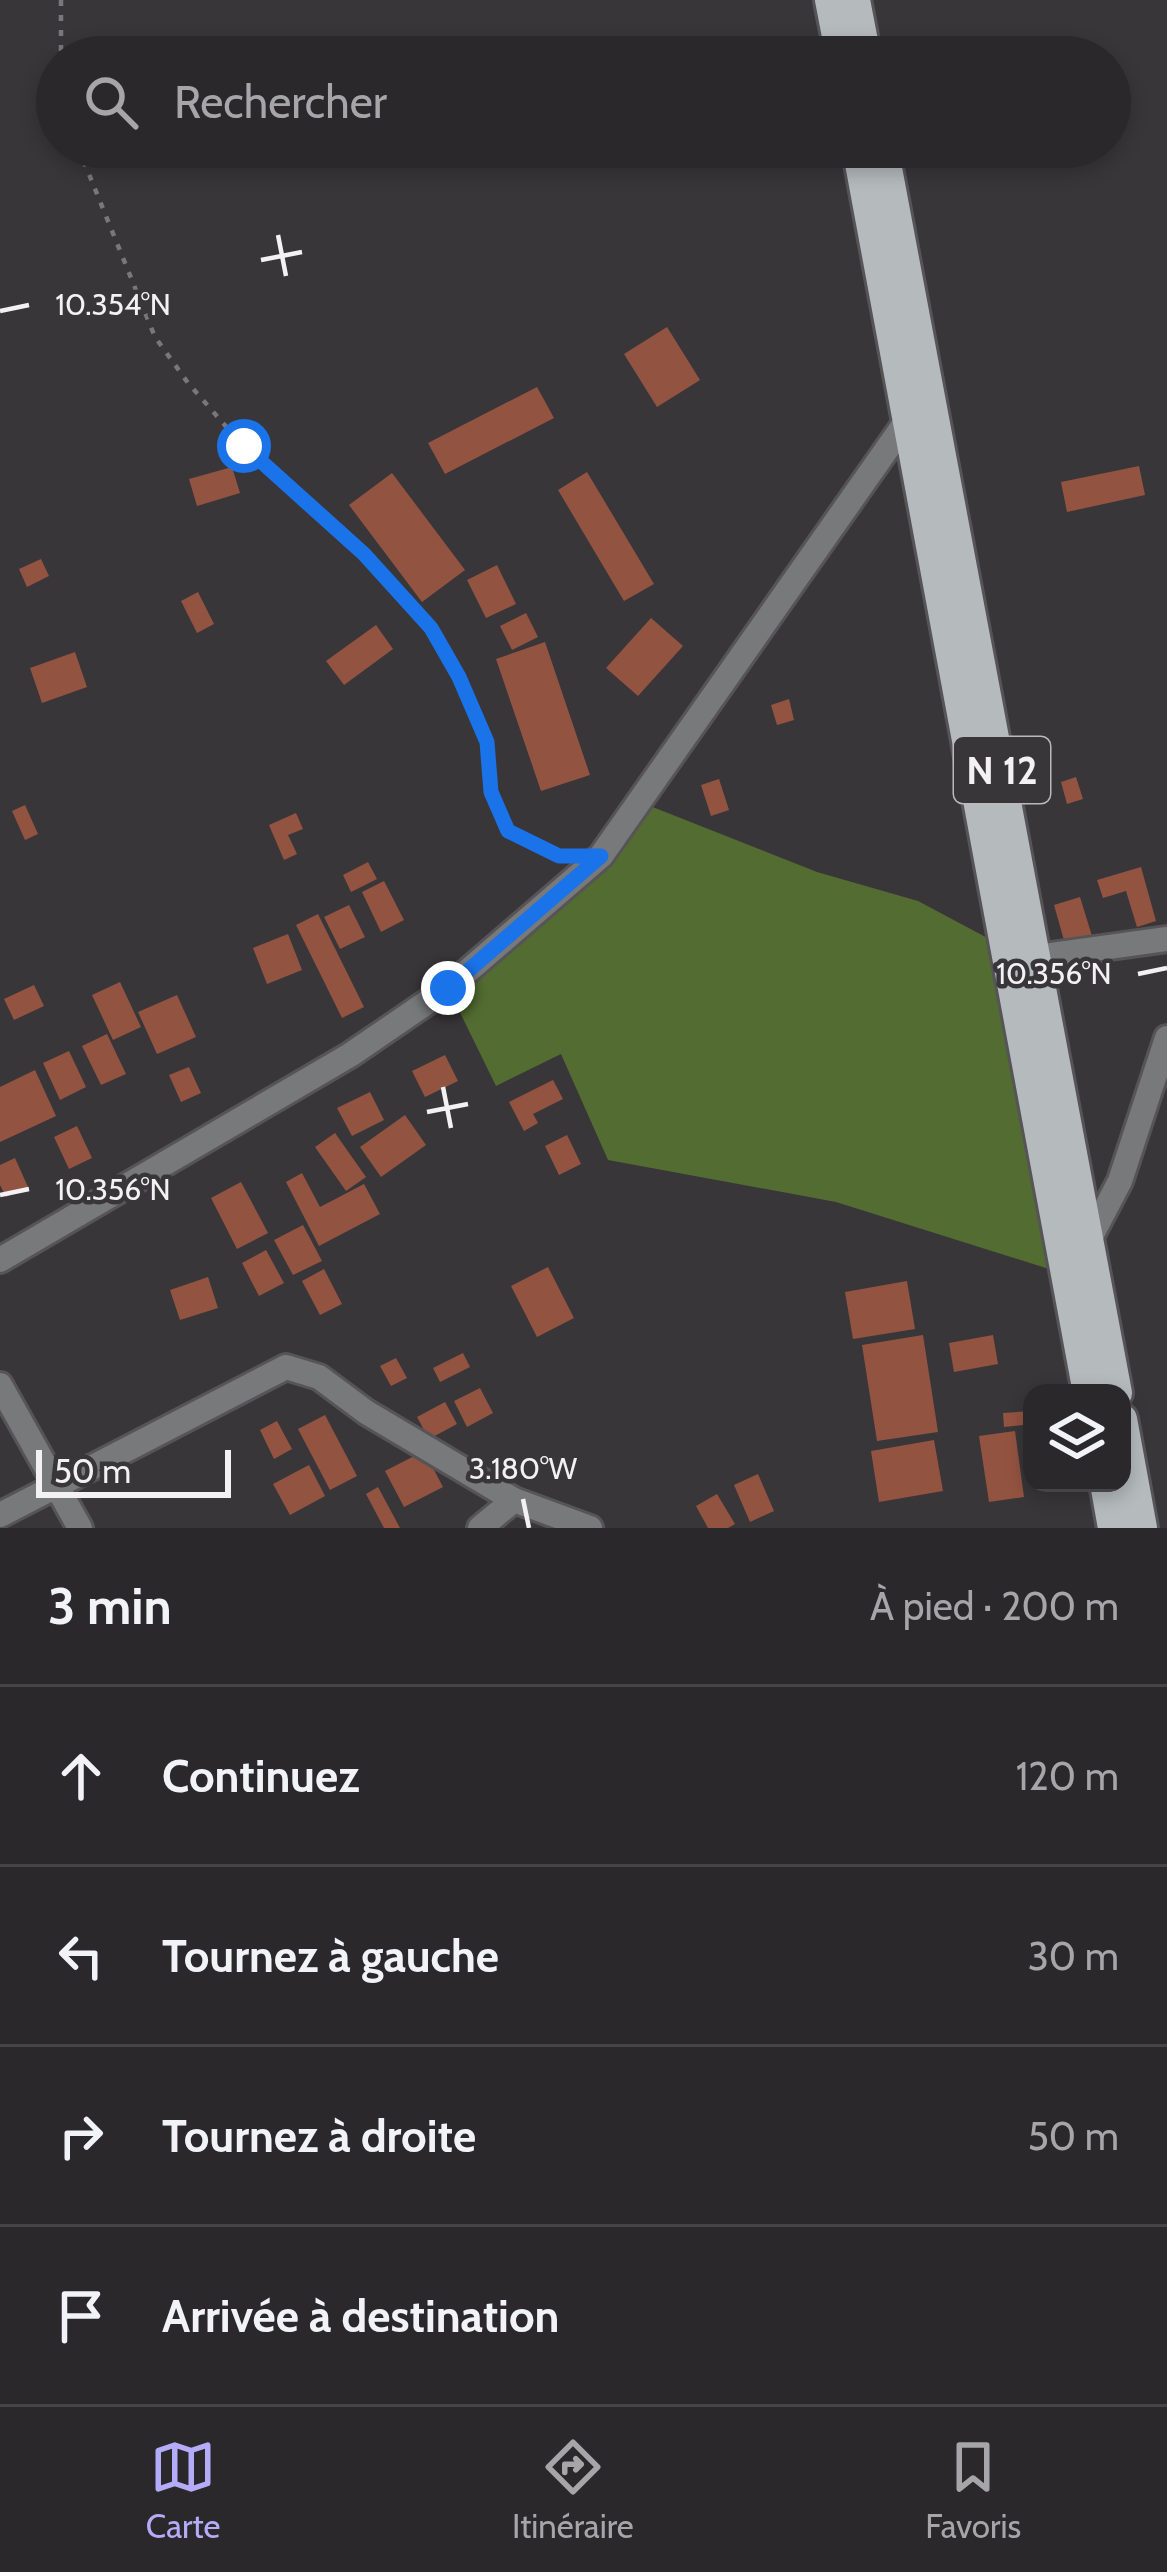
<!DOCTYPE html>
<html lang="fr">
<head>
<meta charset="utf-8">
<style>
  body { margin:0; font-family:Cabin,sans-serif; background:#333034; color:#f1f3f6 }
  .controls { position:absolute; right:36px; bottom:36px; display:grid; overflow:hidden; border-radius:24px; box-shadow:0 6px 18px #0003 }
  .controls button { width:108px; height:108px; display:grid; place-items:center; padding:0; border:0; border-bottom:3px solid #474448; background:#2b282c; color:#f1f3f6; font:60px sans-serif }
  .scale { position:absolute; left:36px; bottom:30px; width:195px; box-sizing:border-box; padding-left:12px; border:6px solid #f3f1f3; border-top:0; font-size:33px; line-height:42px; white-space:nowrap; color:#f3f1f3; -webkit-text-stroke:9px #39363a; paint-order:stroke }
  .stop { position:absolute; width:36px; height:36px; margin:-27px; border:9px solid #1a73e8; border-radius:50%; background:#fff }
  .stop.end { background:#1a73e8; border-color:#fff; box-shadow:0 3px 12px #0008 }
  .list { margin:0; padding:0; list-style:none }
  h2 { display:flex; justify-content:space-between; align-items:center; height:156px; margin:0; padding:0 48px; font-size:51px }
  h2 small { font-size:39px; font-weight:400; color:#a6a6a9 }
  .list li { display:grid; grid-template-columns:78px 1fr auto; gap:36px; align-items:center; box-sizing:border-box; height:180px; padding:0 48px; border-top:3px solid #474448 }
  .list b { display:block; font-size:45px; white-space:nowrap }
  .list em { font-size:39px; font-style:normal; color:#a6a6a9 }
  .icon { flex:none; width:66px; height:66px; fill:none; stroke:currentColor; stroke-width:2; stroke-linecap:round; stroke-linejoin:round }
  .map { position:relative; flex:none; width:1167px; height:1528px; overflow:hidden }
  .search { position:absolute; background:#2b282c; box-shadow:0 6px 18px #0003; left:36px; right:36px; top:36px; height:132px; display:flex; align-items:center; gap:30px; box-sizing:border-box; padding:0 42px; border-radius:66px; color:#a6a6a9; font-size:45px }
  .sheet { height:876px; background:#2b282c }
  nav { display:flex; justify-content:space-around; align-items:center; box-sizing:border-box; height:168px; border-top:3px solid #474448; background:#2b282c; font-size:33px; color:#a6a6a9 }
  nav a { display:grid; justify-items:center; gap:6px }
  nav .on { color:#b4acf9 }
  .map>svg:first-child { display:block }
  .forest { fill:#526c31 }
  .building { fill:#935341 }
  .lines { fill:none; stroke-linecap:round; stroke-linejoin:round }
  .street-casing { stroke:#575458; stroke-width:30 }
  .primary-casing { stroke:#575458; stroke-width:36 }
  .path { stroke:#7a777b; stroke-width:4.5; stroke-dasharray:6 9; stroke-linecap:butt }
  .street { stroke:#77797a; stroke-width:24 }
  .primary { stroke:#b5babc; stroke-width:30 }
  .route { stroke:#1a73e8; stroke-width:15 }
  .ticks { fill:none; stroke:#f3f1f3; stroke-width:4.5 }
  .labels { text-anchor:middle; dominant-baseline:central; stroke-width:9; stroke-linejoin:round; paint-order:stroke }
  .shield { fill:#39363a; stroke:#bbb9bc; stroke-width:3 }
  .shield-label { font-size:39px; font-weight:bold; fill:#f3f1f3 }
  .ticks-label { font-size:30px; text-anchor:middle; fill:#f3f1f3; stroke:#39363a; stroke-width:9; stroke-linejoin:round; paint-order:stroke }
</style>
</head>
<body>
<div class="map">
<svg width="1167" height="1528" viewBox="0 0 1167 1528">
  <rect width="100%" height="100%" fill="#39363a"/>
  <path class="forest" d="M640,802L817,872L918,901L1027,959L1079,1241L1049,1269L836,1202L608,1160L561,1054L496,1086L448,988Z"/>
  <path class="building" d="M667,327L700,380L657,407L624,354Z
    M537,387L554,418L445,474L428,443Z
    M1139,466L1145,495L1067,512L1061,482Z
    M232,467L240,493L197,506L189,479Z
    M587,472L654,584L624,601L558,490Z
    M392,473L465,570L422,602L349,505Z
    M41,559L49,576L27,587L19,569Z
    M497,565L516,604L486,618L467,580Z
    M198,592L214,624L197,633L181,601Z
    M526,613L538,637L512,650L500,626Z
    M651,618L683,646L638,696L606,668Z
    M376,625L393,649L344,685L326,661Z
    M545,642L590,775L541,791L496,659Z
    M75,652L87,687L42,703L30,668Z
    M789,699L794,720L777,725L771,705Z
    M1076,777L1083,799L1067,804L1061,782Z
    M719,779L729,810L711,816L701,785Z
    M25,805L38,834L25,840L12,811Z
    M296,813L303,829L288,835L297,854L284,860L269,825Z
    M368,862L377,879L351,892L343,875Z
    M1141,867L1156,921L1137,927L1126,891L1103,898L1097,880Z
    M384,881L404,920L381,932L362,892Z
    M1080,897L1092,936L1065,944L1054,905Z
    M349,905L365,937L340,949L324,917Z
    M318,914L364,1007L342,1018L296,925Z
    M288,934L302,970L267,984L253,948Z
    M120,982L141,1027L113,1040L92,995Z
    M34,985L44,1006L14,1020L4,999Z
    M177,995L196,1037L157,1054L138,1012Z
    M107,1034L126,1074L101,1085L82,1046Z
    M69,1051L86,1087L60,1100L43,1063Z
    M445,1055L458,1081L425,1097L412,1071Z
    M189,1067L201,1093L181,1102L169,1075Z
    M35,1070L56,1116L0,1142V1087Z
    M553,1080L563,1099L533,1114L538,1123L524,1131L509,1102Z
    M370,1092L384,1120L352,1136L337,1108Z
    M405,1115L426,1145L381,1177L360,1147Z
    M77,1126L92,1158L69,1169L54,1137Z
    M335,1133L366,1177L346,1191L315,1147Z
    M567,1135L581,1164L559,1175L545,1146Z
    M15,1158L28,1187L6,1197L0,1185V1165Z
    M302,1173L320,1207L364,1184L380,1214L319,1246L286,1182Z
    M241,1182L268,1233L237,1249L211,1198Z
    M303,1225L322,1261L293,1275L274,1240Z
    M266,1250L284,1283L259,1296L242,1263Z
    M548,1267L574,1318L537,1337L511,1286Z
    M324,1269L342,1304L320,1315L302,1281Z
    M208,1277L218,1308L180,1320L170,1290Z
    M907,1281L915,1329L853,1339L845,1292Z
    M923,1335L938,1432L877,1441L862,1345Z
    M993,1335L998,1364L954,1372L949,1343Z
    M463,1353L470,1367L440,1382L433,1368Z
    M396,1358L407,1378L391,1386L380,1366Z
    M480,1388L493,1413L467,1427L454,1401Z
    M445,1402L457,1424L429,1439L417,1417Z
    M1032,1411V1424L1004,1427L1003,1413Z
    M325,1415L357,1476L330,1490L298,1429Z
    M277,1421L292,1449L274,1459L260,1430Z
    M1015,1431L1024,1497L989,1502L979,1436Z
    M934,1440L943,1491L879,1502L871,1451Z
    M424,1451L443,1487L404,1507L385,1471Z
    M309,1465L325,1496L290,1515L273,1484Z
    M758,1474L774,1511L750,1522L734,1485Z
    M378,1487L400,1528H384L366,1494Z
    M717,1494L735,1524L728,1528H708L696,1506Z"/>
  <g class="lines">
    <defs>
      <path id="street" d="M1037,957L1167,939
        M1089,1240L1120,1181L1167,1038
        M0,1260L350,1055L448,988L601,856L913,412
        M0,1385L80,1528
        M0,1515L286,1367L319,1377L366,1412L514,1500L590,1528
        M480,1528L514,1500"/>
      <path id="primary" d="M830,0L841,57
        M855,0L866,57
        M857,147L1088,1393
        M883,147L1117,1393
        M1122,1419L1142,1528
        M1105,1483L1113,1528"/>
    </defs>
    <use href="#street" class="street-casing"/>
    <use href="#primary" class="primary-casing"/>
    <path class="path" d="M61,0V57
      M78,147L155,337L188,383L244,447L364,553L431,628L459,677L487,742L492,792L508,831L563,856"/>
    <use href="#street" class="street"/>
    <use href="#primary" class="primary"/>
  </g>
  <g class="lines">
    <path class="route" d="M244,446L364,554L431,628L459,677L487,742L491,792L508,831L559,856H601L448,988"/>
  </g>
  <path class="ticks" d="M278,235L286,276M261,260L302,252M0,311L29,305M1138,974L1167,968M443,1087L451,1128M427,1112L468,1104M0,1195L29,1189M523,1499L529,1528"/>
  <g class="labels">
    <rect class="shield" x="954" y="737" width="96" height="66" rx="9"/>
    <g class="shield-label">
      <text x="1002" y="770">N 12</text>
    </g>
  </g>
  <g class="ticks-label">
    <text x="113" y="315">10.354°N</text>
    <text x="1054" y="984">10.356°N</text>
    <text x="113" y="1200">10.356°N</text>
    <text x="523" y="1479">3.180°W</text>
  </g>
</svg>
<div class="controls">
<button><svg class="icon" aria-label="layers" viewBox="0 0 24 24"><path d="M12 4l9 5-9 5-9-5zM3 14l9 5 9-5"/></svg></button>
</div>
<div class="scale">50 m</div>
<div class="stop" style="left:244px;top:446px"></div>
<div class="stop end" style="left:448px;top:988px"></div>
<div class="search"><svg class="icon" aria-label="search" viewBox="0 0 24 24"><circle cx="10" cy="10" r="6"/><path d="M15 15l6 6"/></svg>Rechercher</div>
</div>
<section class="sheet">
<h2>3 min<small>À pied · 200 m</small></h2>
<ul class="list">
<li><svg class="icon" aria-label="ahead" viewBox="0 0 24 24"><path d="M12 20V5M6 11l6-6 6 6"/></svg><div><b>Continuez</b></div><em>120 m</em></li>
<li><svg class="icon" aria-label="left" viewBox="0 0 24 24"><path d="M17 20v-9H6M10 6l-5 5 5 5"/></svg><div><b>Tournez à gauche</b></div><em>30 m</em></li>
<li><svg class="icon" aria-label="right" viewBox="0 0 24 24"><path d="M7 20v-9h11M14 6l5 5-5 5"/></svg><div><b>Tournez à droite</b></div><em>50 m</em></li>
<li><svg class="icon" aria-label="arrive" viewBox="0 0 24 24"><path d="M6 21V4h12l-3 4 3 4H6"/></svg><div><b>Arrivée à destination</b></div></li>
</ul>
</section>
<nav>
<a class="on"><svg class="icon" aria-label="map" viewBox="0 0 24 24"><path d="M3 6l6-2 6 2 6-2v14l-6 2-6-2-6 2zM9 4v14M15 6v14"/></svg>Carte</a>
<a><svg class="icon" aria-label="directions" viewBox="0 0 24 24"><path d="M12 3l9 9-9 9-9-9zM9 14v-3h6M13 9l2 2-2 2"/></svg>Itinéraire</a>
<a><svg class="icon" aria-label="saved" viewBox="0 0 24 24"><path d="M7 4h10v16l-5-4-5 4z"/></svg>Favoris</a>
</nav>
</body>
</html>
